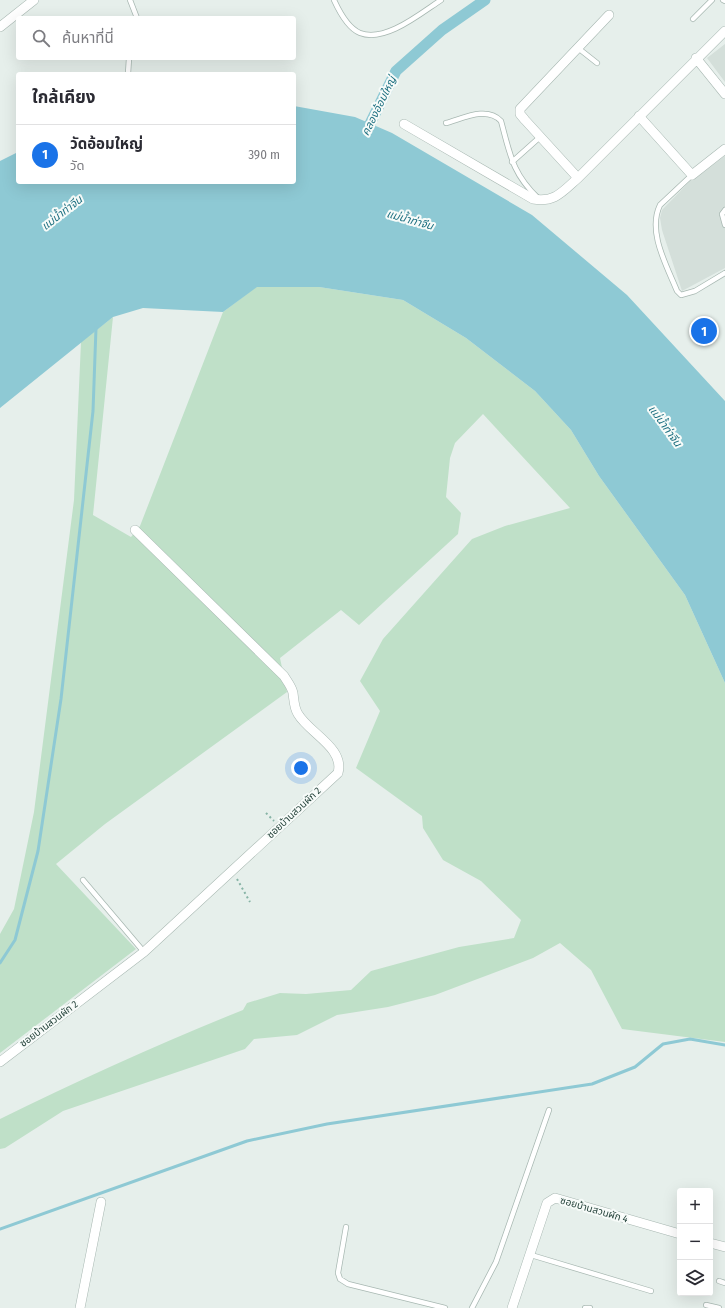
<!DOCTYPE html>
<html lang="th">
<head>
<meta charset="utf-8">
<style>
  body { margin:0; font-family:"Fira Sans Condensed","Noto Sans Thai",sans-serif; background:#f2f2f3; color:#2b2b33 }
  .controls { position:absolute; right:12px; bottom:12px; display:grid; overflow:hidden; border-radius:4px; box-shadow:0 4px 16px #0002 }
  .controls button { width:36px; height:36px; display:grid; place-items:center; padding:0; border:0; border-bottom:1px solid #e1e1e2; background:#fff; color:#2b2b33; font:20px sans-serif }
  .you { position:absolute; left:301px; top:768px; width:14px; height:14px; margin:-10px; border:3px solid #fff; border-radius:50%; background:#1a73e8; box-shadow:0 0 0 6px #1a73e833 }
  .badge { display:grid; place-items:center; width:26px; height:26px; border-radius:50%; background:#1a73e8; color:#fff; font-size:13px; font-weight:700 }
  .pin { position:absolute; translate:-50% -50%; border:2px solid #fff; box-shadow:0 1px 4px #0006 }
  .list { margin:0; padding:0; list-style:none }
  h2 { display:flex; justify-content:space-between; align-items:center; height:52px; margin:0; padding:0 16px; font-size:17px }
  h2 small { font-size:13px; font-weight:400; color:#7c7c81 }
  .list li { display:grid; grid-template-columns:26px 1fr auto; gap:12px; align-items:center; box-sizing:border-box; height:60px; padding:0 16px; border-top:1px solid #e1e1e2 }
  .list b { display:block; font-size:15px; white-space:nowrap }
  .list p { margin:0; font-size:13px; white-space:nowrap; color:#7c7c81 }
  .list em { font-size:13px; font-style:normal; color:#7c7c81 }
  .icon { flex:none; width:22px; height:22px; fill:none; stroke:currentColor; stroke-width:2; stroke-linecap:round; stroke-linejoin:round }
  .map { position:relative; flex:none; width:725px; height:1308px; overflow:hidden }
  .search { position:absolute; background:#fff; box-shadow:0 4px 16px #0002; left:16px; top:16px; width:280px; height:44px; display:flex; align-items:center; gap:10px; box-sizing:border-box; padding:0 14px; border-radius:4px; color:#7c7c81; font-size:15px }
  .panel { position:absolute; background:#fff; box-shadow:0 4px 16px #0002; left:16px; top:72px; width:280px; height:112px; border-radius:4px }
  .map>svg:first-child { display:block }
  .built { fill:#d4dfda }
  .green { fill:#bfe0c8 }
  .water { fill:#8ec9d4 }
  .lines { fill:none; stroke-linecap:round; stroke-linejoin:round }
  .stream { stroke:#8ec9d4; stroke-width:3 }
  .canal { stroke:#8ec9d4; stroke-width:11 }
  .service-casing { stroke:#a8b8b2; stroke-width:6 }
  .minor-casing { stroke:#a8b8b2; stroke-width:10 }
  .path { stroke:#86b3a5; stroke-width:2; stroke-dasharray:2 3; stroke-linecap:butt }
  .service { stroke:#fff; stroke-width:4.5 }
  .minor { stroke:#fff; stroke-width:9 }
  .labels { text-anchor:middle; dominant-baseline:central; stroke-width:4; stroke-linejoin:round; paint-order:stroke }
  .street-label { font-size:10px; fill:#24423a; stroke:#f7fbf9 }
  .water-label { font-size:11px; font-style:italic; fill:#1c6f80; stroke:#f7fbf9 }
</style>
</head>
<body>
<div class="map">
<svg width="725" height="1308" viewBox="0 0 725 1308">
  <rect width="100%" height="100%" fill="#e6efeb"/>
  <path class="built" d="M725,44V82L707,58Z
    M725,151V268L682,291L662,230L660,218L662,210L699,172Z"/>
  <path class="green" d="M256,287H319L403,300L466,338L535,391L571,430L599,476L685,595L725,683V1042L622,1029L591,970L560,943L533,958L435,995L388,1007L337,1015L297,1035L254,1039L245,1049L63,1111L5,1148L0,1149V1119C80,1080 160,1043 243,1010L247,1003L280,993L306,994L351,990L371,971L459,947L514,938L521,920L481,881L443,860L423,828L422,816L356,768L380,711L360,681L383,639L472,539L505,526L570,508L483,414L455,443L450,458L446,497L461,513L458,534L359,625L341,610L280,658L287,692L105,824L56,864L136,949L0,1053V934L14,909L34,812L74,500L81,342L113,317L93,515L131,537L140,526L223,312Z"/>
  <path class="water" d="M294,106L355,117L392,133L532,215L627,295L725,401V683L685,595L599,476L571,430L535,391L466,338L403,300L319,287H257L223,312L143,308L113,317L0,408V161L18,152V182H294Z"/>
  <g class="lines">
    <path class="stream" d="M0,963L15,940L38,851L61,699L93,411L96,328
      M0,1229L247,1141L327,1124L592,1084L635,1067L663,1044L690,1039L725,1045"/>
    <path class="canal" d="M363,138L396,71L442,30L485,0"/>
    <defs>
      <path id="service" d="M130,0L137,18
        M334,0C339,11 348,28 360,33C385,43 421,13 441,0
        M723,0L725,1
        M693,19L712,0
        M578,48L597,63
        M128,74L129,58
        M446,123C464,118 487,106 501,121C510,154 512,173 538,198
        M512,162L540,137
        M692,175L660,205C647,232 667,266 677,291L681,295L695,291L725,273
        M725,210L722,214L725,225
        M83,880L144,952
        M346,1227L338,1273L340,1279L348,1284L445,1308
        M531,1255L651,1291
        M719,1281L725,1283
        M706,1305L719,1308
        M472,1308L496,1262L549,1110
        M585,1308H590"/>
      <path id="minor" d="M0,27L34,0
        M696,58L725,94
        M639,116L692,175L725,149
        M404,124L533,199C555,203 563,191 578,178L725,31
        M578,178L525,120L520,114V109L609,15
        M0,1062L144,952L338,773C345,748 309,733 298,714C294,708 294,700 293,693C292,687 287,681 284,676L135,530
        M710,1243L725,1247
        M80,1308L101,1202
        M512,1308L547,1203L555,1198L680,1234"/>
    </defs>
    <use href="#service" class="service-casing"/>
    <use href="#minor" class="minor-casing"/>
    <path class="path" d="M266,813L274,821
      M237,879L250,902"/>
    <use href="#service" class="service"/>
    <use href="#minor" class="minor"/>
  </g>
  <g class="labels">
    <g class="street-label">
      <text transform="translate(294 813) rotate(-43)">ซอยบ้านสวนผัก 2</text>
      <text transform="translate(49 1024) rotate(-37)">ซอยบ้านสวนผัก 2</text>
      <text transform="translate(594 1210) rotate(16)">ซอยบ้านสวนผัก 4</text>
    </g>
    <g class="water-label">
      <text transform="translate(379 106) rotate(-64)">คลองอ้อมใหญ่</text>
      <text transform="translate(62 213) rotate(-38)">แม่น้ำท่าจีน</text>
      <text transform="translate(410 220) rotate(16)">แม่น้ำท่าจีน</text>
      <text transform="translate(665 426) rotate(54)">แม่น้ำท่าจีน</text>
    </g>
  </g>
</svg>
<div class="controls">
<button>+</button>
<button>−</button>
<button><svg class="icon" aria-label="layers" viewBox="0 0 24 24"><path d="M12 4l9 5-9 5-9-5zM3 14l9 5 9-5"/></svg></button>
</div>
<div class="you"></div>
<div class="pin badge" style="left:704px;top:331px">1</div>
<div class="search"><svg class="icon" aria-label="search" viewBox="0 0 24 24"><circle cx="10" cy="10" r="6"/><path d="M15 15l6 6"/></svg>ค้นหาที่นี่</div>
<section class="panel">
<h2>ใกล้เคียง<small></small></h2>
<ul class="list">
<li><span class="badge">1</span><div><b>วัดอ้อมใหญ่</b><p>วัด</p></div><em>390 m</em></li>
</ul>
</section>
</div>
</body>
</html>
